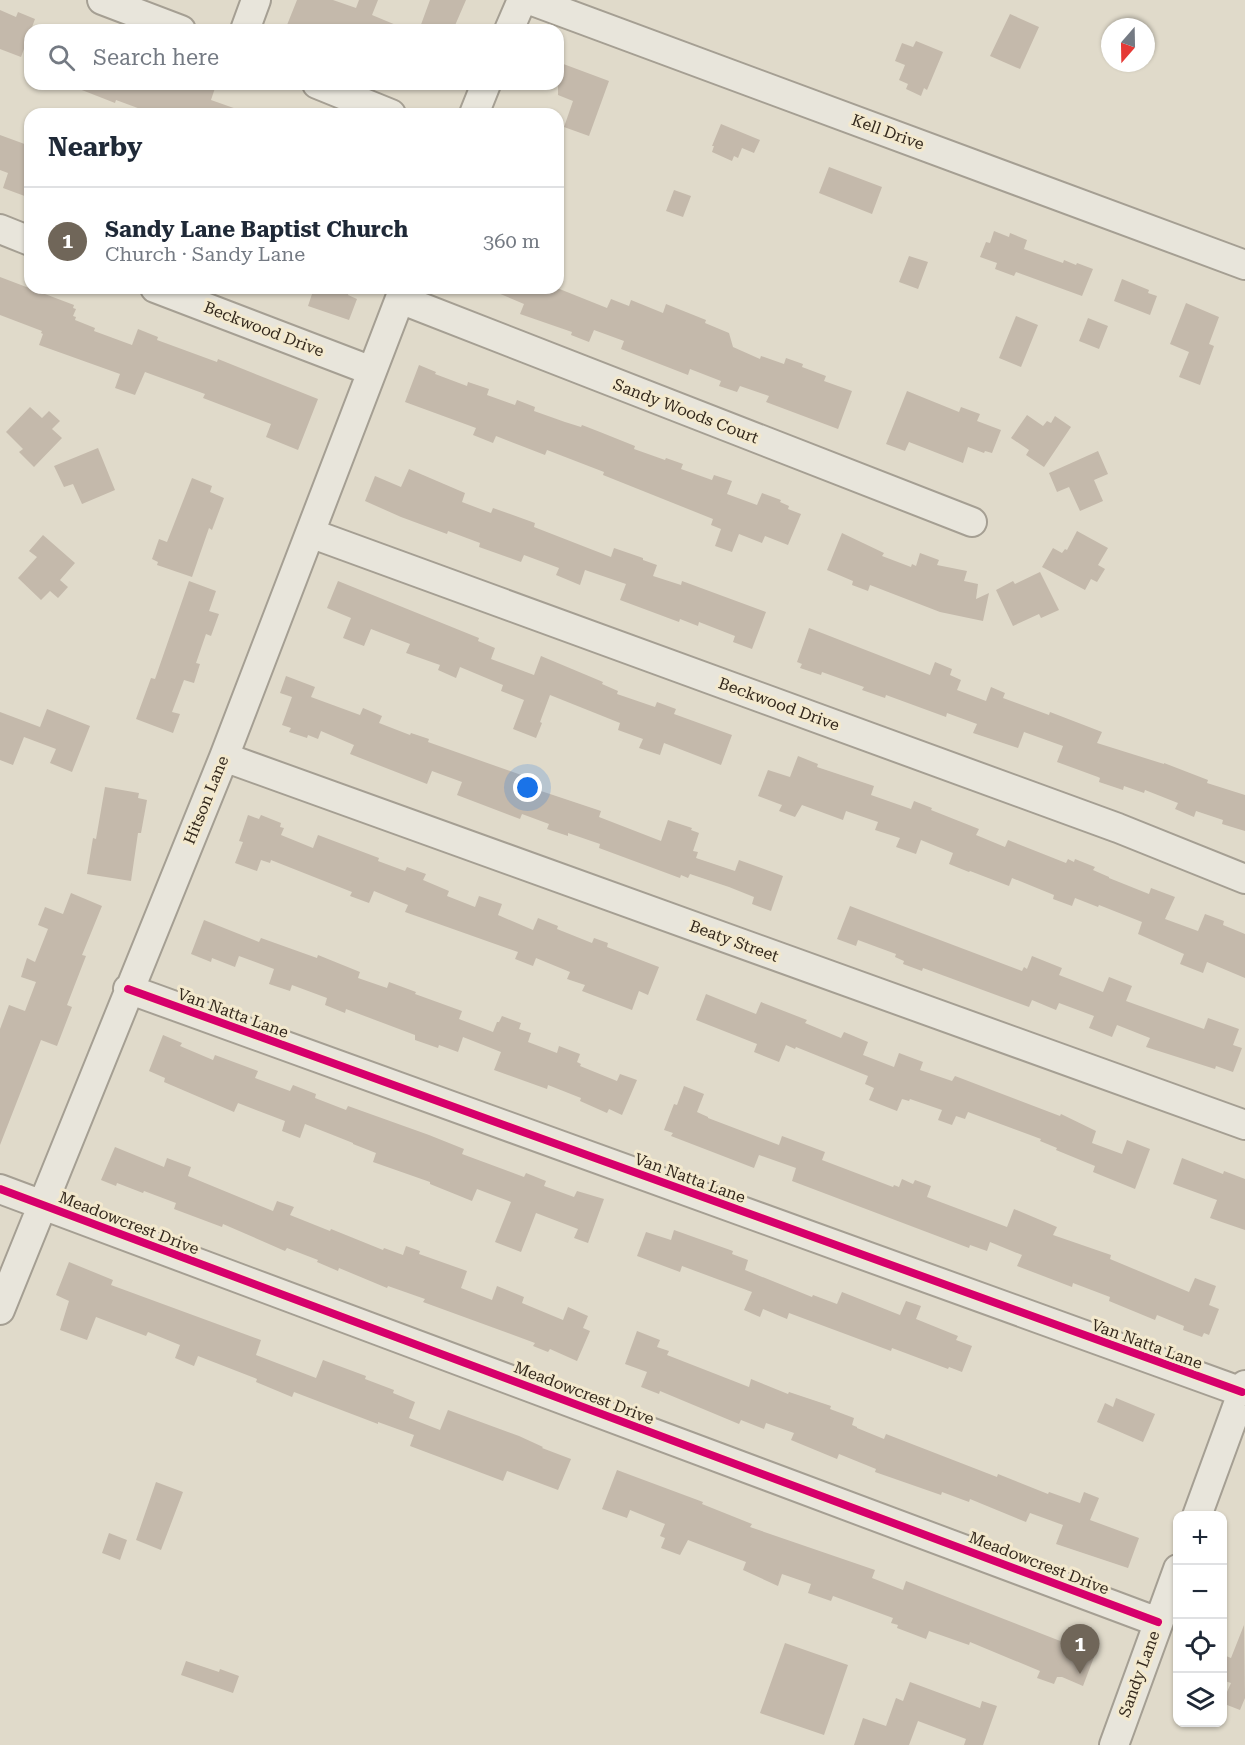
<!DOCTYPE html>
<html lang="en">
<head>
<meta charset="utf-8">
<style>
  body { margin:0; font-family:"Roboto Serif",serif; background:#f6f6f7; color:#1f2937 }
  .controls { position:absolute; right:18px; bottom:18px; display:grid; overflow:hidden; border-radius:12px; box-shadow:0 2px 4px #0004 }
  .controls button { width:54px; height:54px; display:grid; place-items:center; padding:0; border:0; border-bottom:2px solid #e0e1e3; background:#fff; color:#1f2937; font:30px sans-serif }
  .compass { position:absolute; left:1101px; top:18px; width:54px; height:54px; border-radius:50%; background:#fff; box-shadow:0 2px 4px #0004; rotate:200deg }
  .you { position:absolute; left:528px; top:788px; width:21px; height:21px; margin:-15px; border:4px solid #fff; border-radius:50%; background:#1a73e8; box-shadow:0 0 0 9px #1a73e833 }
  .badge { display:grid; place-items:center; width:39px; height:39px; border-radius:50%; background:#706659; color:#fff; font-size:20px; font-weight:700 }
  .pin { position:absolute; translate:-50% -50px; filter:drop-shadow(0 2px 3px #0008) }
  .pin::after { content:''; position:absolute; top:32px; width:21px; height:18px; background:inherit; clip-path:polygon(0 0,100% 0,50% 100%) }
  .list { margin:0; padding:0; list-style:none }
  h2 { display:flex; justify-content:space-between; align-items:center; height:78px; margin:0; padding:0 24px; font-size:26px }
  h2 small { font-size:20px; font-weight:400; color:#747a83 }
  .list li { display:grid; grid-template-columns:39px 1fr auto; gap:18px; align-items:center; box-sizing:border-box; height:108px; padding:0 24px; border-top:2px solid #e0e1e3 }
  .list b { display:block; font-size:22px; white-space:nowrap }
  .list p { margin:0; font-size:20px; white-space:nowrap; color:#747a83 }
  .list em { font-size:20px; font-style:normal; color:#747a83 }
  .icon { flex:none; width:33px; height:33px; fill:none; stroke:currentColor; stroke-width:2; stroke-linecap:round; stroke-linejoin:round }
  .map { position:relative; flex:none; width:1245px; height:1745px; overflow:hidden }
  .search { position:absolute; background:#fff; box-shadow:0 2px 4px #0004; left:24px; top:24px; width:540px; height:66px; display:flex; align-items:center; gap:15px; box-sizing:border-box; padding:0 21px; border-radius:18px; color:#747a83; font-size:22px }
  .panel { position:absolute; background:#fff; box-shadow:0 2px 4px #0004; left:24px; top:108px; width:540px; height:186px; border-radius:18px }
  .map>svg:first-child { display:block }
  .building { fill:#c4b9ab }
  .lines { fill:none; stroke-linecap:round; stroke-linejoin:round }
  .minor-casing { stroke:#a59f93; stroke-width:32 }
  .minor { stroke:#e8e5db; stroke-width:28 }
  .cycleway-casing { stroke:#f3e9ce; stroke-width:11 }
  .cycleway { stroke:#d6006c; stroke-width:8 }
  .labels { text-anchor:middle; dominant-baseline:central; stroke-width:6; stroke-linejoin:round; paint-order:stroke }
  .street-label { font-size:16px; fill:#33281c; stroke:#f3e9ce }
</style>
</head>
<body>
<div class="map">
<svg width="1245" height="1745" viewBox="0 0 1245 1745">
  <rect width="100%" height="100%" fill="#e0daca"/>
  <path class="building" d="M297,0H333L356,8L359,0H378L372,15L408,30H301L287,25Z
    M430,0H466L453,30H419Z
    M0,10L16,17L18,12L35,19L21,57L0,49Z
    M1010,14L1039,27L1020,69L990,56Z
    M916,41L943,52L927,90L924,88L921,96L906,89L908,84L899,80L905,65L895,61L902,43L913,47Z
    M558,62L609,81L589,136L564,127L573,101L558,95Z
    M205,84L215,88L211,100L245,112L244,114H154L116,100L115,103L69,85Z
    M721,124L760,140L754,153L742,148L738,158L734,156L732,161L712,152L714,146H712Z
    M0,135L30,146V198L3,188L8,173L0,170Z
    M829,167L882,187L872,214L819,193Z
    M674,190L691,196L683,217L666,211Z
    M994,231L1009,237L1010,233L1027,240L1024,249L1063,263L1064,260L1076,265L1077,263L1093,269L1082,296L1016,272L1014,276L995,269L997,263L980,257L986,242L990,243Z
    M909,256L928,262L918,289L899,282Z
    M0,277L74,305L73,308L76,309L73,316L76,317L75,320L95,328L94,331L132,345L138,329L158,337L157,340L217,362L218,359L318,399L298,450L266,437L271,424L203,398L205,394L145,372L135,395L115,388L120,374L39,345L43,334L41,333L42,331L0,315Z
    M1122,279L1149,290L1148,293L1157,296L1150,315L1114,301Z
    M314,288H350L348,295L357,299L349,320L308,306Z
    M486,288H557L607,308L611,299L629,306L631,300L663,313L666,304L706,320L705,323L729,333L733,347L760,359L761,356L784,364L786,358L803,364L802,367L826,376L824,381L852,391L838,429L766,402L769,396L740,386L737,392L719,386L721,381L690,369L688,375L621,349L624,341L594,330L589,342L571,335L572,332L520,314L524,304Z
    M1186,303L1219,317L1209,344L1214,346L1200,385L1179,377L1189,352L1170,344Z
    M1016,316L1038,325L1021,367L999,358Z
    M1088,318L1108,326L1099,349L1079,341Z
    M419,365L436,372L435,374L467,386L468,382L489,389L487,395L515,405L517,400L535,407L534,411L565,422L581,427L582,425L600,432L635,446L634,449L665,460L666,458L683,464L681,469L712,480L714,475L732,481L727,494L757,505L762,493L781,500L780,502L789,506L788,509L801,514L788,545L765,536L762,543L739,534L732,552L715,546L721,529L711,525L713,519L603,475L604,472L547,450L545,455L496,436L493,443L473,435L476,428L405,402Z
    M907,391L959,412L961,407L980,414L977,421L1001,430L992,453L985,451L984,453L968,447L963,463L909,442L905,451L886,444Z
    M30,407L42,418L49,411L60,421L52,429L62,438L34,467L19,452L23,449L6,432Z
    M1027,415L1043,426L1047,421L1051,423L1055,416L1071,427L1044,467L1026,455L1029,450L1011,438Z
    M98,448L115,490L82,504L73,484L64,487L54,466Z
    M1098,451L1108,474L1094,480L1103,501L1080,511L1069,487L1057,492L1049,473Z
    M409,469L465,493L462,502L491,513L493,508L535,523L534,527L611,557L614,548L643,558V560L657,565L653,576L681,585L682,581L766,612L752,649L733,642L735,636L699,622L698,626L680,619L679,622L620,600L626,584L585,570L580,585L556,575L559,568L524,555L521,562L479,547L480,543L448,531L447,534L401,517L365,501L375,476L401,487Z
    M192,478L212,486L210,492L224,498L212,530L209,528L192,577L157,565L158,562L152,559L159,539L167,542Z
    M1077,531L1108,548L1098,565L1105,569L1097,582L1091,579L1085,590L1042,567L1053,548L1062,553L1065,549L1067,550Z
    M842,533L884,553L882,556L911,567L912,564L916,566L920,553L939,560L937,565L967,571L964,581L978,584L976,599L989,593L983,621L940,612L870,585L868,591L852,585L853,581L827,570Z
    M43,535L75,563L60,580L68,587L58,598L50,591L41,600L18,578L37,557L29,551Z
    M1040,572L1059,610L1041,618L1039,614L1013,626L996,590L1013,581L1015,584Z
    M189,581L216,591L209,611L219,614L211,636L206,634L196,663L200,664L194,683L184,680L172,712L180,714L173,733L136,719L151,678L155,679Z
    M338,581L479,638L478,641L495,648L491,659L534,675L541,656L603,682L602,684L618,691L617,694L655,707L657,702L676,709L674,714L732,735L721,765L664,743L660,755L639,748L643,739L618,730L620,723L550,695L540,722L542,723L536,738L513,729L524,700L501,691L503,685L460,667L456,678L438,670L440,665L406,653L410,644L371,629L364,646L343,638L351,618L327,608Z
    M809,628L930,675L935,662L952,669L950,675L961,680L957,690L986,701L991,687L1005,693L1003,698L1049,715L1050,712L1102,732L1097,743L1164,764V763L1208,780L1207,783L1245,795V831L1222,824L1223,820L1196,811L1194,817L1175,809L1178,803L1145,790L1144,793L1124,786L1123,790L1099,782L1100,778L1098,777L1057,762L1063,746L1024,732L1018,748L973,733L977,724L947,713L946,717L886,695L885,698L862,690L864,687L822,672L821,675L800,668L802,664L797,662Z
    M286,676L315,687L311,697L360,715L363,708L382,716L379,723L410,735L411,733L429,739L428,742L538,781L535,789L601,811L599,817L661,841L668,820L692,828L691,830L699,833L693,851L698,852L696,858L735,871L739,860L783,876L771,911L752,904L754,897L729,887L690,874L688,878L681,875L680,878L599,848L600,844L568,833V836L547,829L549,824L522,814L520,819L457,795L462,782L432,771L427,784L350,754L354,745L321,731L318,739L308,735L307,738L289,732L291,728L282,725L292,697L280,693Z
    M47,709L90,726L72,772L50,763L56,749L24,737L13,765L0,760V712L40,727Z
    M798,756L818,764L817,767L874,786L871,795L911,809L914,801L932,808L931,810L979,829L976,835L1005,847L1008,840L1066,863L1068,859L1074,862L1075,859L1095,867L1093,870L1109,877V878L1149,894L1151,888L1175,897L1165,919L1198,931L1205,914L1224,921L1223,925L1245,934V978L1207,962L1203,973L1180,964L1184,954L1138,934L1142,922L1099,905L1098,907L1075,898L1072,906L1053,899L1054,895L1012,878L1009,886L970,871L969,872L949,864L953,853L921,840L916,854L896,847L900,838L875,830L878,822L846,811L843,820L802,805L795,817L779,811L782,805L758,796L768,770L790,777Z
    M105,787L139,793L138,798L147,800L141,833H138L131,881L87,874L93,838L96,839Z
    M248,815L259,819L261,815L281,823L280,827L284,828L281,835L313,848L318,835L379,858L378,861L405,871L407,867L426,874L423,880L449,891L447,896L475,907L479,896L502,904L498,915L533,930L538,918L558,926L557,929L592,943L594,938L608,943L607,947L659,967L648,995L639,991L632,1010L582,991L585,985L567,979L570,972L536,958L533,966L515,959L518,952L405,912L408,905L374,891L369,903L350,896L352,892L271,860L270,863L261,860L257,871L235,863L243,842L239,841Z
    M71,893L102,906L82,955L86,956L67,1005L72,1007L57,1046L41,1040L0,1145V1029L9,1005L25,1011L36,982L21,977L27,958L35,962L48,929L38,925L45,907L63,914Z
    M850,906L1022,971L1024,967L1027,969L1032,956L1062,968L1059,975L1103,992L1109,977L1132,986L1126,1001L1204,1029L1208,1018L1239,1029L1233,1045L1242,1048L1233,1072L1216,1066L1215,1069L1146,1047L1150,1038L1117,1025L1112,1037L1089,1028L1094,1016L1059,1003L1056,1010L1032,1000L1029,1007L923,968L922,971L903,964L904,961L895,957L896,954L858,940L856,946L837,939Z
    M204,920L259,942L261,938L317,958L318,955L360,972L358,978L387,988L389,982L416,992L415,994L462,1011L459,1019L493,1032L497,1022H499L502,1016L521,1023L519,1029L531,1033L528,1042L557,1053L559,1046L580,1054L577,1062L581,1064L580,1066L617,1081L620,1074L637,1080L622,1115L609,1109L607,1113L580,1101L581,1098L548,1085L547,1089L494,1070L501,1052L463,1037L458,1052L439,1045L438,1048L415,1040V1035L346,1009L345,1013L325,1005L327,998L292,985L290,991L269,984L274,969L239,956L235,967L212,958L211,962L191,954Z
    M706,994L756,1014L761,1002L807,1020L805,1023L841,1038L844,1032L868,1042L863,1055L894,1067L899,1053L923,1062L920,1070L952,1081L955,1076L1060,1116L1061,1114L1096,1131L1092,1143L1122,1154L1127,1140L1150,1149L1135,1189L1093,1172L1095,1166L1056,1150L1057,1148L1040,1141L1041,1139L968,1112L965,1119L956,1116L952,1125L938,1120L942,1110L910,1099L909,1101L902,1099L897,1111L869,1100L874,1088L865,1084L868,1076L796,1047L795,1049L786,1045L779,1062L754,1052L757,1044L696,1020Z
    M163,1035L182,1043L180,1046L213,1060L215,1055L258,1071L255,1078L290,1091L293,1085L316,1094L315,1098L346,1110L348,1106L429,1135L464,1149L462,1154L524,1177L526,1173L546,1181L544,1186L574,1197L577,1191L604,1199L588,1243L574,1238L578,1229L536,1213L521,1252L495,1242L511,1202L477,1189L472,1201L430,1184V1182L373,1162L376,1153L353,1144V1143L305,1124L300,1138L282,1131L285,1121L238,1103L234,1112L164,1082L165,1078L149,1071Z
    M684,1086L704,1094L697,1112L708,1117V1118L779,1145L782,1136L825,1152L822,1160L893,1187L894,1185L899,1187L902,1179L913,1184L915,1180L931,1186L927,1197L1007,1227L1014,1209L1057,1227L1053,1235L1111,1255L1110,1259L1189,1292L1195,1278L1216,1286L1209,1305L1219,1309L1209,1335L1204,1333L1202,1337L1183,1330L1184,1326L1157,1315L1155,1320L1109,1301L1110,1297L1073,1283L1072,1287L1017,1266L1022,1255L990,1242L987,1251L970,1245L969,1248L792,1181L796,1168L759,1155L754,1168L671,1136L673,1133L664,1130L674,1104L677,1105Z
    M115,1147L164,1167L167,1158L191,1167L188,1176L273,1211L277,1201L294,1207L290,1215L330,1231L331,1229L383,1250L384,1248L403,1255L406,1246L420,1251L419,1254L467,1271L461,1288L492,1300L497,1286L524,1297L522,1303L563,1320L568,1307L588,1316L583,1328L590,1331L577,1361L550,1349L548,1352L533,1346L535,1343L423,1302L425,1299L388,1286L387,1288L339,1268L338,1271L317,1262L318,1260L287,1248L285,1251L223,1224L222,1227L174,1209L176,1203L144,1191L143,1193L117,1183L116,1186L101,1180Z
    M1182,1158L1223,1174L1224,1171L1245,1179V1230L1210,1218L1217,1200L1173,1184Z
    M674,1230L733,1251L732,1254L748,1260L745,1270L812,1297L813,1295L837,1304L842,1292L900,1315L906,1301L921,1306L916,1319L958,1336L956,1340L972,1346L962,1372L949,1367L948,1369L892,1348L891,1351L789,1313L787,1319L763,1309L760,1317L744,1310L752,1292L682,1266L680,1272L637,1256L646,1232L671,1240Z
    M69,1262L113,1280L111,1285L261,1340L256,1355L316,1378L323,1360L366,1376L365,1379L394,1390L393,1393L415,1402L409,1418L440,1430L448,1410L519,1436L543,1447L542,1448L571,1459L558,1490L507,1471L503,1481L410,1446L414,1435L378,1422V1424L294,1392L292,1397L256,1382L257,1379L198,1356L194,1366L175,1358L180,1345L148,1332L146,1336L96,1317L87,1340L60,1330L69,1301L56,1295Z
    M637,1331L660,1340L657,1347L669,1351L667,1355L749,1387L751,1379L788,1394L789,1392L831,1406L830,1409L854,1418L852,1425L857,1427V1428L884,1439L886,1434L997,1477L998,1474L1048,1494L1049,1492L1080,1503L1084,1492L1099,1498L1090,1520L1139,1538L1128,1568L1056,1544L1063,1525L1030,1513L1026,1522L970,1499L969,1502L942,1492L941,1495L875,1472L876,1469L839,1454L837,1459L791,1440L794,1433L766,1423L764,1429L741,1420L739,1424L660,1391L659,1394L641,1387L647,1372L625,1364Z
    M1116,1398L1155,1414L1143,1442L1097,1422L1105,1403L1113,1407Z
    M617,1470L703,1502L702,1504L752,1524L750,1527L875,1570L872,1578L903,1590L906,1581L1068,1644L1066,1647L1094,1657L1083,1686L1062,1677H1057L1054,1684L1037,1678L1040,1671L970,1642L969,1645L929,1631L926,1639L897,1628L898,1625L891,1623L893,1618L833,1596L831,1601L808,1593L811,1584L782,1574L778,1586L743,1570L746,1562L688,1540L680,1555L661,1548L665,1538L660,1536L665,1524L630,1510L627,1518L602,1509Z
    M156,1482L183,1492L161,1550L136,1540Z
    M109,1533L127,1540L120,1560L102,1553Z
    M1244,1625L1245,1698L1240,1710L1222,1703L1231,1683L1222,1680V1666L1226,1656L1231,1658Z
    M785,1643L848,1665L824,1735L760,1713Z
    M186,1661L219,1672L220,1669L239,1676L233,1693L181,1675Z
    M910,1682L980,1708L982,1701L997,1706L983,1745H964L966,1739L918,1721L909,1745H854L863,1718L886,1726L896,1698L903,1701Z"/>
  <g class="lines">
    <defs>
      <path id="minor" d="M102,0L181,30
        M530,0L1245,265
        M245,30L256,0
        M509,30L522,0
        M317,84L391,114
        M474,114L486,84
        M0,229L30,241
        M155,288L372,371
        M400,299L972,522
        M310,533L1118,828L1245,879
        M224,757L1245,1125
        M128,989L1242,1392
        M0,1189L1158,1622
        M0,1310L224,757L404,288
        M1197,1516L1245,1385
        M1114,1745L1178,1569"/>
    </defs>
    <use href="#minor" class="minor-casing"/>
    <use href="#minor" class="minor"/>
    <defs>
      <path id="cycleway" d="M128,989L1242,1392
        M0,1189L1158,1622"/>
    </defs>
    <use href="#cycleway" class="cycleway-casing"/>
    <use href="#cycleway" class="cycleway"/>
  </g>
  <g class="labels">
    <g class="street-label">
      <text transform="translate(888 132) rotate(20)">Kell Drive</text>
      <text transform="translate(264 329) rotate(21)">Beckwood Drive</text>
      <text transform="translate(686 411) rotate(21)">Sandy Woods Court</text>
      <text transform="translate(779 704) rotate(20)">Beckwood Drive</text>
      <text transform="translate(206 800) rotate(-68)">Hitson Lane</text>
      <text transform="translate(734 941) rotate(20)">Beaty Street</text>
      <text transform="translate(233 1013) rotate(20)">Van Natta Lane</text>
      <text transform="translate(690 1178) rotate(20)">Van Natta Lane</text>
      <text transform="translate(129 1223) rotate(21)">Meadowcrest Drive</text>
      <text transform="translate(1147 1344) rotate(20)">Van Natta Lane</text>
      <text transform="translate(584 1393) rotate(21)">Meadowcrest Drive</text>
      <text transform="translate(1039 1563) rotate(21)">Meadowcrest Drive</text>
      <text transform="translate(1139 1674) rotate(-70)">Sandy Lane</text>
    </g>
  </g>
</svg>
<div class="controls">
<button>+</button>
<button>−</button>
<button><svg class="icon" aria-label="locate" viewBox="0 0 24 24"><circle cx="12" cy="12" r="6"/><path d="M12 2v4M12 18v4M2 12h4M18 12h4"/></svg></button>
<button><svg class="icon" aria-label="layers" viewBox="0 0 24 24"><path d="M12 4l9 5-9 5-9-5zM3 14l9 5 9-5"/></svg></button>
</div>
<svg class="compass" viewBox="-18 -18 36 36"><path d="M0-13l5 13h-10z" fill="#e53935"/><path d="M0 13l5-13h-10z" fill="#747a83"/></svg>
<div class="you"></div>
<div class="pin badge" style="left:1080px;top:1674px">1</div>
<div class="search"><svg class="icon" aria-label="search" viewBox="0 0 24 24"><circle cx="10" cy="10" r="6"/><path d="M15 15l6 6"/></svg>Search here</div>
<section class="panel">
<h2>Nearby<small></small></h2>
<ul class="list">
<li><span class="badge">1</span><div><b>Sandy Lane Baptist Church</b><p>Church · Sandy Lane</p></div><em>360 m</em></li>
</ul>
</section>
</div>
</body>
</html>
